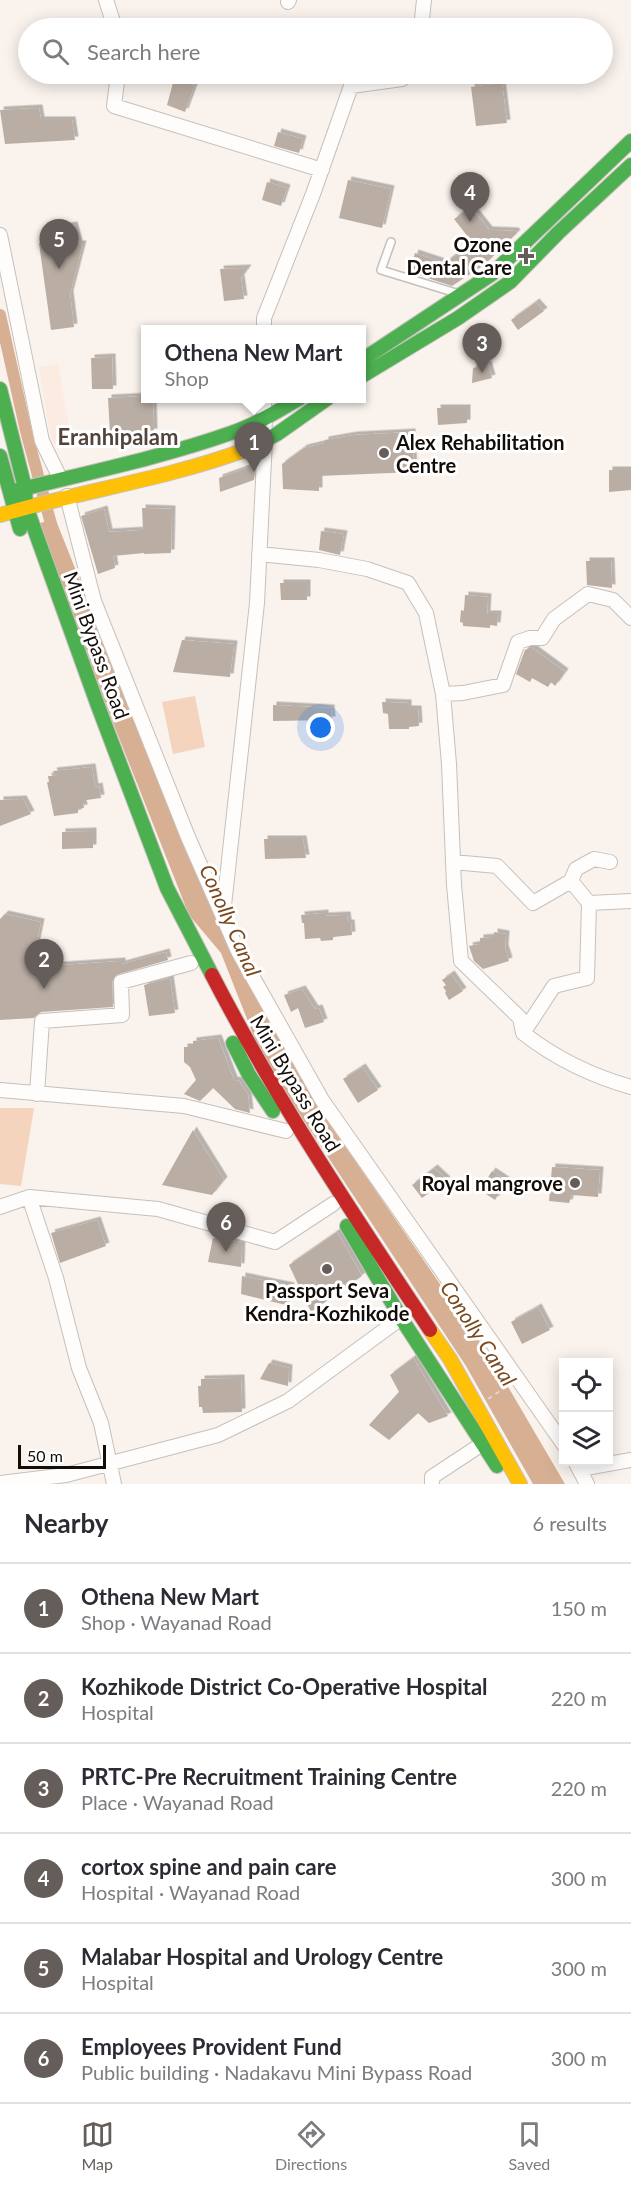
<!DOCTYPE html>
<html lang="en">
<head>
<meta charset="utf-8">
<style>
  body { margin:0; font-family:Lato,sans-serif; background:#f2f2f3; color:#2b2b33 }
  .controls { position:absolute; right:18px; bottom:18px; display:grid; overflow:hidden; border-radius:0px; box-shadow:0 3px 15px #0003 }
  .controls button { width:54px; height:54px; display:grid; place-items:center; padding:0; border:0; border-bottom:2px solid #e1e1e2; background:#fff; color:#2b2b33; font:30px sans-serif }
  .scale { position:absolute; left:18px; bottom:15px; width:88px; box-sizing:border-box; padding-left:6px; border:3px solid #130d09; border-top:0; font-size:16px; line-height:21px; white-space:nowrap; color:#130d09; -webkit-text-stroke:4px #fff; paint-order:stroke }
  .you { position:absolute; left:321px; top:728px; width:21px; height:21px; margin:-15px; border:4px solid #fff; border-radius:50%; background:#1a73e8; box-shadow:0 0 0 9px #1a73e833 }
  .badge { display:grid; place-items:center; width:39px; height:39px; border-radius:50%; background:#645d59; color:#fff; font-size:20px; font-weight:700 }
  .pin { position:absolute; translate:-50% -50px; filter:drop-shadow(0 2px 3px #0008) }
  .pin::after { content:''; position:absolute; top:32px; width:21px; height:18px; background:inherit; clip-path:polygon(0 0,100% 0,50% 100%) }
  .popup { position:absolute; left:141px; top:325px; width:225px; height:78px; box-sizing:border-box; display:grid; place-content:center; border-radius:0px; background:#fff; filter:drop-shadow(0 2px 4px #0005); font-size:20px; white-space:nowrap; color:#7c7c81 }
  .popup b { font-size:22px; color:#2b2b33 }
  .popup::after { content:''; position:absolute; left:50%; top:100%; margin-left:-12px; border:12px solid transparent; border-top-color:#fff }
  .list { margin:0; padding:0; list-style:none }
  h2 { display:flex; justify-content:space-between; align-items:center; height:78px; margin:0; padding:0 24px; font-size:26px }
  h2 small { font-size:20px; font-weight:400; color:#7c7c81 }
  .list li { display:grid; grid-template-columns:39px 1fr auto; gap:18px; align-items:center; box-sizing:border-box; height:90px; padding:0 24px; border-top:2px solid #e1e1e2 }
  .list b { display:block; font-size:22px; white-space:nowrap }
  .list p { margin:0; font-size:20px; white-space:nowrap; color:#7c7c81 }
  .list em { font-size:20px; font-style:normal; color:#7c7c81 }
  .icon { flex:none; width:33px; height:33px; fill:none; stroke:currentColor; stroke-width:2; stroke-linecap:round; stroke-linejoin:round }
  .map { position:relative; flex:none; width:631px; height:1484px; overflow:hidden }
  .search { position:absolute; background:#fff; box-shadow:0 3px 15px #0003; left:18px; right:18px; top:18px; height:66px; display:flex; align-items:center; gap:15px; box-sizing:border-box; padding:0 21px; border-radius:33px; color:#7c7c81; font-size:22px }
  .sheet { height:618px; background:#fff }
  nav { display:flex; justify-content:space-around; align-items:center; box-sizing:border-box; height:84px; border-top:2px solid #e1e1e2; background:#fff; font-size:16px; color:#7c7c81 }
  nav a { display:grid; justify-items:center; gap:3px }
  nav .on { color:#645d59 }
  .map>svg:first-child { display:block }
  .built { fill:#fcebe0 }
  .green { fill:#f4d4bd }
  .water { fill:#d7b094 }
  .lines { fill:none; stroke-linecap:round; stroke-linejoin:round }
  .canal { stroke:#d7b094; stroke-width:12 }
  .building { fill:#baaea4; filter:url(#shadow) }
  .lane-casing { stroke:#c6c0bc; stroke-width:10 }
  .street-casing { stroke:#c6c0bc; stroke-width:16 }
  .fast-casing { stroke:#c6c0bc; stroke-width:16 }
  .slow-casing { stroke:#c6c0bc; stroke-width:16 }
  .jam-casing { stroke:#c6c0bc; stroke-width:16 }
  .path { stroke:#dcd9d8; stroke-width:2; stroke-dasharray:4.5 4.5; stroke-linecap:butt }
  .lane { stroke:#fefdfc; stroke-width:7 }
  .street { stroke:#fefdfc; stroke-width:14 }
  .fast { stroke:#4caf50; stroke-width:14 }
  .slow { stroke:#ffc107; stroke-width:14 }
  .jam { stroke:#c62828; stroke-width:14 }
  .poi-dot { fill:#645d59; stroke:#fff; stroke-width:2 }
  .labels { text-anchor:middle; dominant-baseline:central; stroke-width:6; stroke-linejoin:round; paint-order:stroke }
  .poi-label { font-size:20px; font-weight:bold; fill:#130d09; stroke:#fff; text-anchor:end }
  .street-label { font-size:20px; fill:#130d09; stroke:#fff }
  .water-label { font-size:21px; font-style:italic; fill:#7b481e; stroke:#fff }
  .quarter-label { font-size:22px; font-weight:bold; fill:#52443a; stroke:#fff }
</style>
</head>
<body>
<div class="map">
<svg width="631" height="1484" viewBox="0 0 631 1484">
  <defs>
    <filter id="shadow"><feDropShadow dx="3.5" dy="-3.5" stdDeviation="0" flood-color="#0004"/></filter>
  </defs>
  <rect width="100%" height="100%" fill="#f9f2ed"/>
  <path class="built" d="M58,364L72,447L52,444L39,367Z"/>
  <path class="green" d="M195,696L205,747L173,754L162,702Z
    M0,1108H34L21,1186L0,1184Z"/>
  <path class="water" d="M55,518L144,741L225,936L274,1030L325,1117L493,1361L565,1484H533L466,1366L262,1057L221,953L189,915L35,525Z"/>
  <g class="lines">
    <path class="canal" d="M0,315L26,431L54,535"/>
  </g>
  <path class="building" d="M174,79L195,85L185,112L167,105Z
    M502,83L507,123L476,126L471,87Z
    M39,108L41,120H72L75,140L5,144L0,110Z
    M278,132L303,139L299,153L274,146Z
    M348,180L391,189L382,228L339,218Z
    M267,182L287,188L281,206L262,200Z
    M471,207L489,230L515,231L517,233L484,265L452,286L409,272L415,253L445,263L472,242L454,219Z
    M74,225L79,244H83L70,294L74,327L51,330L39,243L51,241L49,229Z
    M248,268L241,278L244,299L224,301L220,269Z
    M536,302L544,311L518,330L511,320Z
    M112,357L113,389H92L91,358Z
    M488,364L492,378L472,383L473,368Z
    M146,396V399H153L154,432L110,433L108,398Z
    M437,408H467V423L438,425Z
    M412,432L414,472L319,476V491L283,489L282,464L304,448L325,443V440L354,435Z
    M255,465L254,480L220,492L219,478Z
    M609,470H631V490L609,492Z
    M142,508L172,509L171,553L144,554V553L113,556L115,568L98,574L81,516L104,509L109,532L143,530Z
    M321,531L344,534L340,555L319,550Z
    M586,561H611L612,588L587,585Z
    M280,583H307V600H281Z
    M465,595L488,597L487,614H498L497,626L490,625V628L463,626V623L460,622L461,610L464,611Z
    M182,640L234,644L230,677L173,672Z
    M531,647L565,672L555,686L551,682L548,687L532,678L530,682L516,674L525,650Z
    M382,702L408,703V709H418L419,726L409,727V729H389L388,714L383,713Z
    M273,705L331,708L332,720L273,721Z
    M92,767L95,787L99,786L101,798L86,800L87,803H83L84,808L78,809V813L54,816L47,782H49L48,776H55L53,771Z
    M23,799L31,814L0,826V800Z
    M93,831V848L62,849V832Z
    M264,839H303L306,858L265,859Z
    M325,913V916L347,915L348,923H351L352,935L333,937V940L321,941L320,938L305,939L304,923H302L301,915Z
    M5,914L41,922L32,967L122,961V964L166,952L168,960L116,975L112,982L113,1007L41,1012L34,1018L0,1020V919Z
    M494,932L506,934L505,948L509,961L483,969L474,961L469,946L480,944V938L494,937Z
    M451,974L463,991L449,1000L445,993L446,991L443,987L446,985L442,980Z
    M170,978L175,1013L149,1016L144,985Z
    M302,989L315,1009L319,1008L324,1022L305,1028L298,1008L291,1012L284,995Z
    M218,1038L234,1080L239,1081L248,1095L250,1113L235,1109L213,1088L200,1101L184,1094L196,1080L190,1067L184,1062V1047H193V1041Z
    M362,1067L378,1090L358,1103L343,1079Z
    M193,1130L224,1180L212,1195L162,1185Z
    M552,1167L600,1170L598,1197L572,1195L569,1203L549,1201Z
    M434,1168L447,1180L422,1198L412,1185Z
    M492,1171L507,1181L495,1200L480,1190Z
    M97,1220L106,1246L60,1263L51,1233Z
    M337,1232L362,1276L311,1312L289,1265Z
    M213,1238L242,1242L241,1267L208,1262Z
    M242,1276L291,1286L286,1305L241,1294Z
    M538,1307L550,1330L522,1344L511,1322Z
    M413,1358L448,1416L429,1423L418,1413L389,1440L369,1425L399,1392L390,1375Z
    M269,1363L289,1368L288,1386L260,1379Z
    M241,1378L242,1412L203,1413L202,1407H199L198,1386H201V1379Z"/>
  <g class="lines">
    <defs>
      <path id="lane" d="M391,242L381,270L456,293"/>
      <path id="street" d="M106,0L115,28
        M288,2L289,0
        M421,28L424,0
        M118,74L114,106L322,170
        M0,235L42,441L60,478
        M264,330V318L313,194L351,86L402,79L406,74
        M67,496L94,601L188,837L238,951L322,1100L564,1445
        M259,554L319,560L367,569L408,583L426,613L443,694L449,764L454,885L461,961L520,1018L523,1033C555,1058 592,1076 631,1087
        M443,694L463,693L503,685L518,642L530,638H542L554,619L588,594L613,600L631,618
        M453,862L497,866L533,903L571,881L589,903L587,978L554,986L523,1033
        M571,881L576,869L594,859L610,862
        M589,903L631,901
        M223,915L257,603L265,440L264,398
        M0,1090L184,1106L286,1131
        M37,1094L42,1021L122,1015L121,982L191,963
        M29,1197L56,1278L79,1368L101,1423L114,1484
        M0,1207L29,1197L158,1209L275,1242L333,1204
        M576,1463L587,1484
        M580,1469L631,1460
        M0,1483L66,1475L218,1435L288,1401L401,1318
        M432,1484V1477L482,1444"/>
      <path id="fast" d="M362,360L492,274L631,141
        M362,376L458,318L510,282L558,233L631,165
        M0,389L25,488L26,506L98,706L167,888L212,975
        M245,450L277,434L328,398
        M0,456L20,529
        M14,491C86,473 160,458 231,433C255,425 278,411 300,398
        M233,1043L249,1075L273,1111
        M347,1226L401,1318L497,1466"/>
      <path id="slow" d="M0,515C81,491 166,479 245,450
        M430,1330L450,1359L520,1484"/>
      <path id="jam" d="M212,975C276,1099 353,1214 430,1330"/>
    </defs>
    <use href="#lane" class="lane-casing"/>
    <use href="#street" class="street-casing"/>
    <use href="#fast" class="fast-casing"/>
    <use href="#slow" class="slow-casing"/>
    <use href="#jam" class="jam-casing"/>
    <path class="path" d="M488,1399L509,1385"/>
    <use href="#lane" class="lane"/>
    <use href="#street" class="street"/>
    <use href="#fast" class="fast"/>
    <use href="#slow" class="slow"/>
    <use href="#jam" class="jam"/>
  </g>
  <g class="poi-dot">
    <path d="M523 247h6v6h6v6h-6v6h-6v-6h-6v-6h6z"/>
    <circle cx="384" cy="453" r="6"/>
    <circle cx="575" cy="1183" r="6"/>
    <circle cx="327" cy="1269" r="6"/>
  </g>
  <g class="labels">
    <g class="poi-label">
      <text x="512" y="244">Ozone<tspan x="512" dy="23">Dental Care</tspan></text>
      <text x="396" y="442" text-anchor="start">Alex Rehabilitation<tspan x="396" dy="23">Centre</tspan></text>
      <text x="563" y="1183">Royal mangrove</text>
      <text x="327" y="1290" text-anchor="middle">Passport Seva<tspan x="327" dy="23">Kendra-Kozhikode</tspan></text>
    </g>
    <g class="street-label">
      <text transform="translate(97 645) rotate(70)">Mini Bypass Road</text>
      <text transform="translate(296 1083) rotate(59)">Mini Bypass Road</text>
    </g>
    <g class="water-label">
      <text transform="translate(231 920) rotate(66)">Conolly Canal</text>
      <text transform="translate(479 1333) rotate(57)">Conolly Canal</text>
    </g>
    <g class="quarter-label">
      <text x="118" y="436">Eranhipalam</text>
    </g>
  </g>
</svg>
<div class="controls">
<button><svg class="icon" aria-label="locate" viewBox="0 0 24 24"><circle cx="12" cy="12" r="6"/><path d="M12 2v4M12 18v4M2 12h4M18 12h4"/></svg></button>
<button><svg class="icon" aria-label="layers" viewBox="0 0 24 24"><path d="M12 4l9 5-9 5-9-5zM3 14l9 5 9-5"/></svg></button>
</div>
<div class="scale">50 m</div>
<div class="you"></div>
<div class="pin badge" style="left:254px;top:472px">1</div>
<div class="popup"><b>Othena New Mart</b>Shop</div>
<div class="pin badge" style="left:44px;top:989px">2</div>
<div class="pin badge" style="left:482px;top:373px">3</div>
<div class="pin badge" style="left:470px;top:222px">4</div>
<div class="pin badge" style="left:59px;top:269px">5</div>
<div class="pin badge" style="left:226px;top:1252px">6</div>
<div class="search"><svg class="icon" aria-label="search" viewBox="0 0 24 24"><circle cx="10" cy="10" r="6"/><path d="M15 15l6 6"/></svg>Search here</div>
</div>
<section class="sheet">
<h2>Nearby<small>6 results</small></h2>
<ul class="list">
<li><span class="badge">1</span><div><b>Othena New Mart</b><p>Shop · Wayanad Road</p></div><em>150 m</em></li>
<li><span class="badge">2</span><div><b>Kozhikode District Co-Operative Hospital</b><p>Hospital</p></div><em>220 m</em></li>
<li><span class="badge">3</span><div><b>PRTC-Pre Recruitment Training Centre</b><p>Place · Wayanad Road</p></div><em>220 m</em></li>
<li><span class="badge">4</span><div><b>cortox spine and pain care</b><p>Hospital · Wayanad Road</p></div><em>300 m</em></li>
<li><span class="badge">5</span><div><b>Malabar Hospital and Urology Centre</b><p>Hospital</p></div><em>300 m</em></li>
<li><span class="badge">6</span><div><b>Employees Provident Fund</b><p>Public building · Nadakavu Mini Bypass Road</p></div><em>300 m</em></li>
</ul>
</section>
<nav>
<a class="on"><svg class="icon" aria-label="map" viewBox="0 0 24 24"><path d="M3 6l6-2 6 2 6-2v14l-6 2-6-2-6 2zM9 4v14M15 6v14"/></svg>Map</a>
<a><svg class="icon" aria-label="directions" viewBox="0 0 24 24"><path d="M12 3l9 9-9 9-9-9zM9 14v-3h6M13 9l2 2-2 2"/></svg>Directions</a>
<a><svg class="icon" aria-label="saved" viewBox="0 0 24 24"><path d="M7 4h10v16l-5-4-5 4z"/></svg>Saved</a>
</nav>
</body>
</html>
